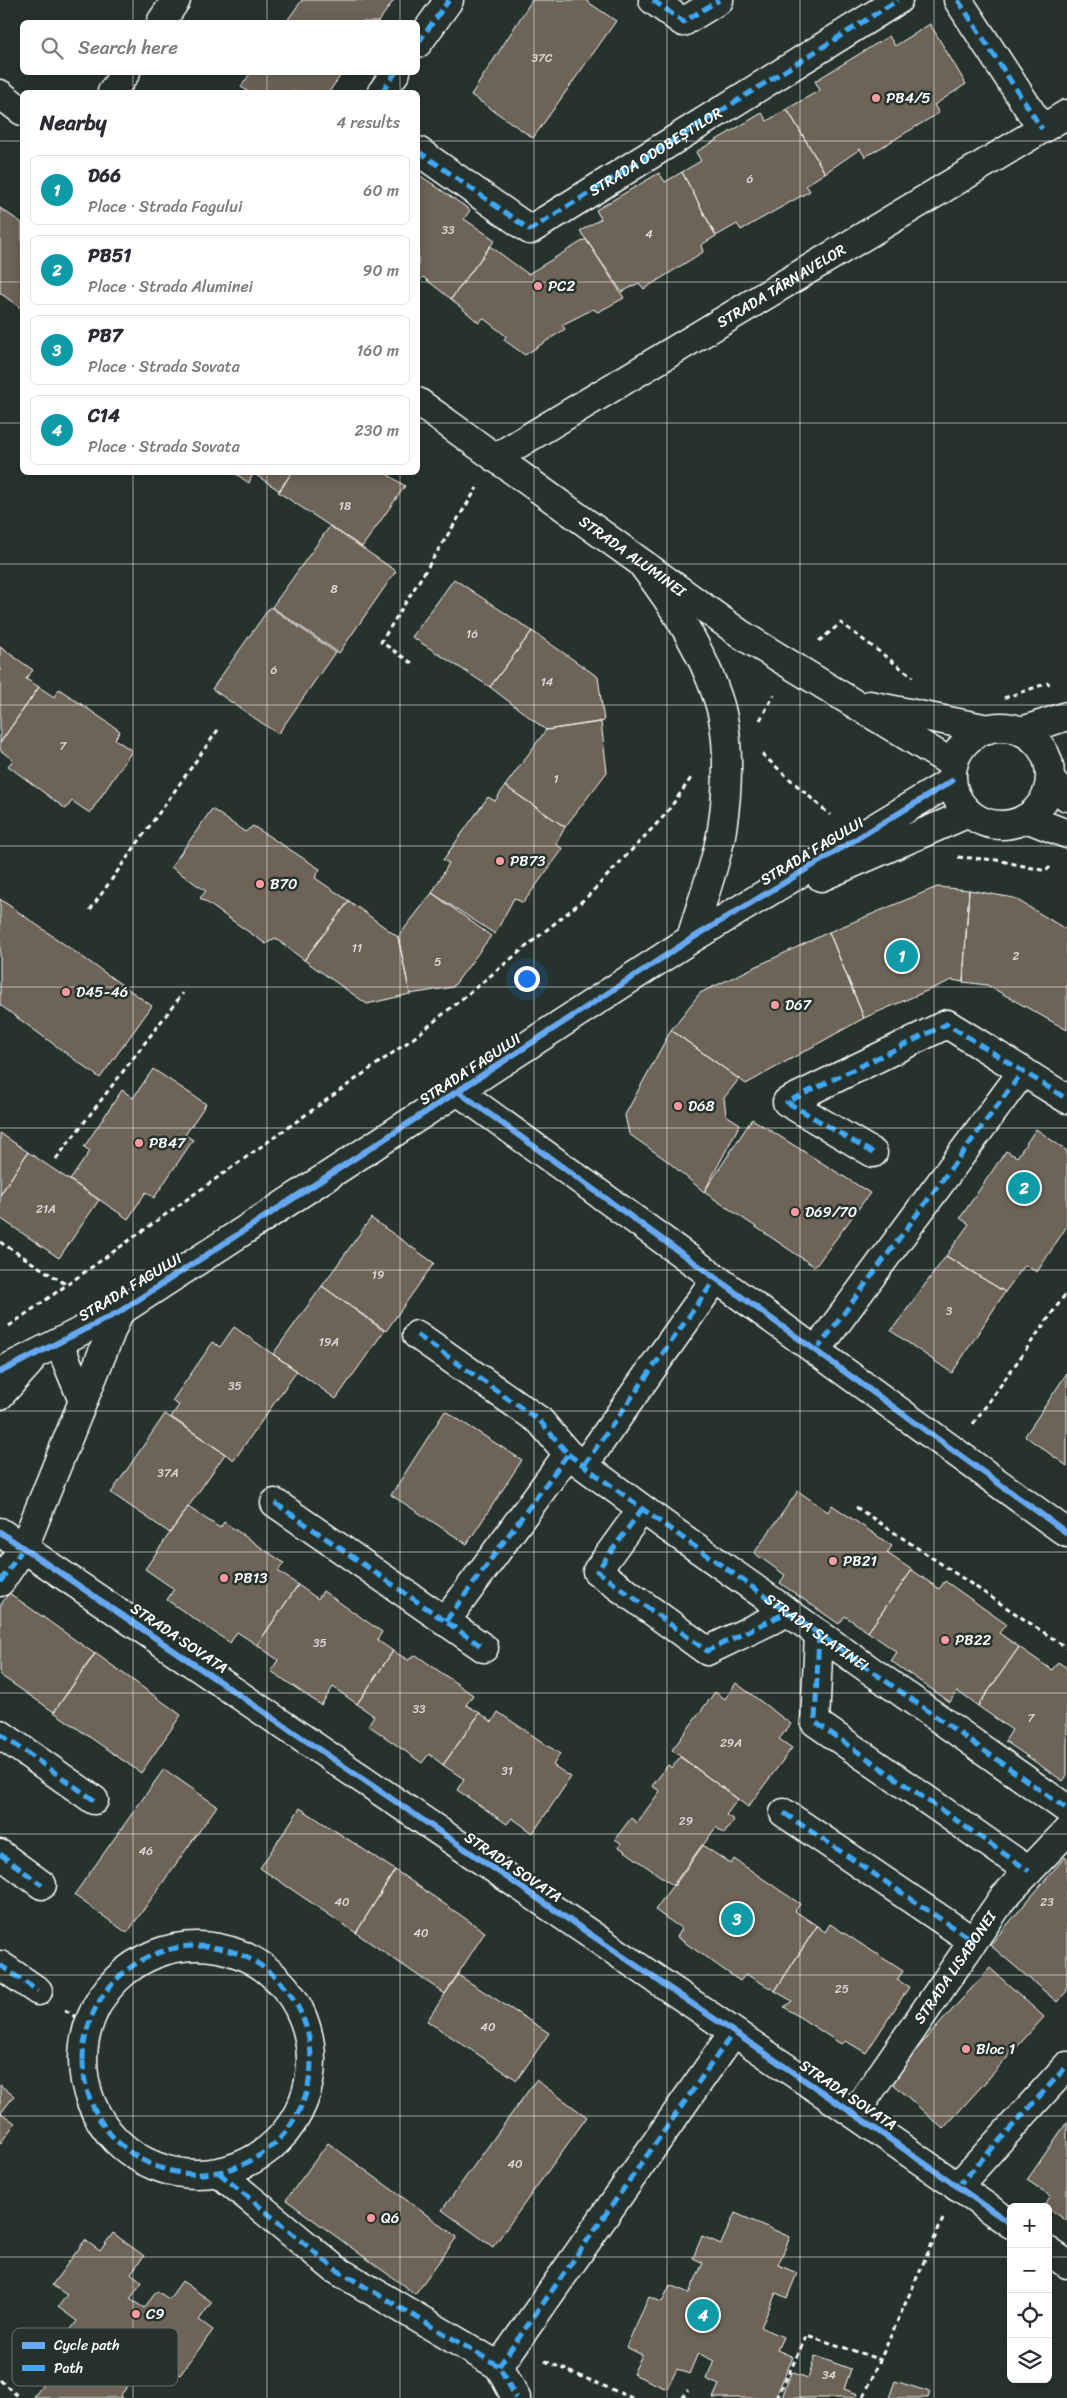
<!DOCTYPE html>
<html lang="en">
<head>
<meta charset="utf-8">
<style>
  body { margin:0; font-family:Sriracha,sans-serif; background:#f7f7f7; color:#2b2b33 }
  .controls { position:absolute; right:15px; bottom:15px; display:grid; overflow:hidden; border-radius:8px; box-shadow:0 2px 12px #0003 }
  .controls button { width:45px; height:45px; display:grid; place-items:center; padding:0; border:0; border-bottom:1px solid #e1e1e2; background:#fff; color:#2b2b33; font:25px sans-serif }
  .you { position:absolute; left:526px; top:978px; width:18px; height:18px; margin:-12px; border:4px solid #fff; border-radius:50%; background:#1a73e8; box-shadow:0 0 0 8px #1a73e833 }
  .badge { display:grid; place-items:center; width:32px; height:32px; border-radius:50%; background:#1a73e8; color:#fff; font-size:16px; font-weight:700 }
  .pin { position:absolute; translate:-50% -50%; border:2px solid #fff; box-shadow:0 1px 5px #0006 }
  .list { margin:0; padding:0; list-style:none }
  h2 { display:flex; justify-content:space-between; align-items:center; height:65px; margin:0; padding:0 20px; font-size:21px }
  h2 small { font-size:16px; font-weight:400; color:#7c7c81 }
  .list li { display:grid; grid-template-columns:32px 1fr auto; gap:15px; align-items:center; box-sizing:border-box; height:70px; margin:0 10px 10px; padding:0 10px; border:1px solid #e1e1e2; border-radius:8px }
  .list b { display:block; font-size:19px; white-space:nowrap }
  .list p { margin:0; font-size:16px; white-space:nowrap; color:#7c7c81 }
  .list em { font-size:16px; font-style:normal; color:#7c7c81 }
  .icon { flex:none; width:28px; height:28px; fill:none; stroke:currentColor; stroke-width:2; stroke-linecap:round; stroke-linejoin:round }
  .map { position:relative; flex:none; width:1067px; height:2398px; overflow:hidden }
  .search { position:absolute; background:#fff; box-shadow:0 2px 12px #0003; left:20px; top:20px; width:400px; height:55px; display:flex; align-items:center; gap:12px; box-sizing:border-box; padding:0 18px; border-radius:8px; color:#7c7c81; font-size:19px }
  .panel { position:absolute; background:#fff; box-shadow:0 2px 12px #0003; left:20px; top:90px; width:400px; height:385px; border-radius:8px }
  .map>svg:first-child { display:block }
  .building { fill:#6d6357; stroke:#fff }
  .lines { fill:none; stroke-linecap:round; stroke-linejoin:round }
  .street-casing { stroke:#fff; stroke-width:31 }
  .secondary-casing { stroke:#fff; stroke-width:31 }
  .path { stroke:#fff; stroke-width:3; stroke-dasharray:5 4; stroke-linecap:butt }
  .street { stroke:#26332d; stroke-width:28 }
  .secondary { stroke:#26332d; stroke-width:28 }
  .quiet { stroke:#3fa9f5; stroke-width:5; stroke-dasharray:10 5; stroke-linecap:butt }
  .cycleway-casing { stroke:#26332d; stroke-width:9 }
  .cycleway { stroke:#66a8f1; stroke-width:6 }
  .grid { fill:none; stroke:#fff; stroke-width:1; stroke-opacity:0.55 }
  .poi-dot { fill:#ff9aa2; stroke:#26332d; stroke-width:2 }
  .labels { text-anchor:middle; dominant-baseline:central; stroke-width:5; stroke-linejoin:round; paint-order:stroke }
  .number-label { font-size:12px; fill:#dad8d5 }
  .poi-label { font-size:15px; fill:#fff; stroke:#26332d; text-anchor:start }
  .street-label { font-size:15px; fill:#fff; stroke:#26332d }
  .key { fill:#26332d; stroke:#67706c; stroke-width:1 }
  .key-label { font-size:14px; fill:#fff }
</style>
</head>
<body>
<div class="map">
<svg width="1067" height="2398" viewBox="0 0 1067 2398">
  <rect width="100%" height="100%" fill="#26332d"/>
  <filter id="ink" filterUnits="userSpaceOnUse"><feTurbulence type="fractalNoise" baseFrequency=".02" numOctaves="2"/><feDisplacementMap in="SourceGraphic" scale="10" xChannelSelector="R" yChannelSelector="G"/><feConvolveMatrix kernelMatrix="1 2 1 2 8 2 1 2 1" color-interpolation-filters="sRGB"/></filter>
  <g filter="url(#ink)">
    <path class="building" d="M302,0H394L378,22H286Z
      M532,0H585L616,21L533,138L471,95Z
      M930,24L966,84L934,105L939,113L865,157L860,149L825,173L787,109L820,90L815,81L889,36L895,46Z
      M251,72H343L329,92H249L241,87Z
      M787,109L825,173L806,185L810,191L741,230L737,224L716,236L682,172L701,161L696,152L762,113L767,121Z
      M682,172L716,236L701,245L703,252L644,289L639,283L622,292L580,231L601,219L596,210L659,173L665,182Z
      M418,174L470,210L464,219L495,240L451,299L423,277L418,283Z
      M0,208L22,223V309L0,293Z
      M586,239L624,298L598,312L593,309L562,325L565,329L525,355L504,340L506,336L483,318L479,323L451,299L490,246L528,274Z
      M233,472H292L280,491L253,473L249,483Z
      M292,472H384L405,486L362,547L278,492Z
      M330,526L396,571L339,653L272,607Z
      M454,579L532,631L490,687L412,637Z
      M270,607L335,652L278,734L212,689Z
      M532,631L598,677L604,721L546,730L490,687Z
      M0,647L33,670L26,679L39,687L0,743Z
      M39,687L54,697L59,689L120,731L115,739L132,751L90,813L72,801L66,809L8,766L13,760L0,750V743Z
      M601,722L607,772L565,827L505,786L546,730Z
      M505,786L565,827L556,844L563,849L523,903L514,898L495,934L432,893L449,863L443,860L488,797L495,801Z
      M212,809L245,832L253,826L320,869L315,878L349,901L304,960L275,938L266,944L200,898L206,891L171,867Z
      M937,887L969,890L963,982L952,980L864,1018L829,932Z
      M969,890L1014,898L1067,930V1030L987,985L963,982Z
      M432,893L491,936L453,987L410,994L398,937Z
      M0,899L152,1006L100,1078L0,1005Z
      M349,901L398,937L410,994L367,1004L304,960Z
      M829,932L864,1018L746,1084L671,1030L700,993Z
      M671,1030L739,1079L724,1098L726,1115L740,1124L704,1192L666,1160L629,1134L625,1115Z
      M153,1069L206,1104L185,1135L193,1140L154,1198L146,1192L128,1219L70,1180L90,1151L84,1147L122,1090L133,1098Z
      M752,1119L870,1193L815,1267L704,1192Z
      M1036,1129L1067,1151V1226L1037,1272L1025,1265L1005,1292L946,1256L969,1224L960,1218L1006,1151L1017,1157Z
      M0,1133L28,1152L0,1195Z
      M28,1152L99,1200L59,1258L0,1218V1195Z
      M371,1218L434,1263L386,1331L322,1286Z
      M946,1256L1005,1292L952,1373L891,1331Z
      M322,1286L384,1331L336,1399L273,1354Z
      M234,1327L297,1371L234,1460L171,1417L179,1405L172,1401L213,1342L220,1347Z
      M1067,1373V1466L1025,1436Z
      M445,1411L522,1460L467,1544L391,1495Z
      M165,1414L225,1454L170,1533L111,1493Z
      M798,1491L828,1512L832,1505L892,1546L887,1553L912,1570L868,1632L845,1616L839,1624L780,1583L785,1575L754,1553Z
      M188,1507L220,1528L224,1522L284,1563L278,1571L298,1585L257,1645L237,1632L230,1643L167,1600L174,1589L145,1569Z
      M912,1570L939,1589L945,1581L1006,1624L999,1633L1019,1647L978,1706L957,1691L950,1702L891,1661L897,1652L868,1632Z
      M298,1585L318,1599L323,1591L382,1632L377,1640L393,1651L357,1704L333,1687L321,1705L271,1671L278,1660L257,1645Z
      M9,1593L95,1654L54,1712L0,1675V1606Z
      M1019,1647L1052,1670L1058,1662L1067,1668V1776L1063,1781L1005,1741L1012,1730L978,1706Z
      M393,1651L408,1660L416,1655L473,1695L466,1705L480,1713L443,1765L429,1754L422,1763L368,1725L374,1716L357,1704Z
      M95,1653L181,1715L141,1773L54,1712Z
      M736,1683L791,1724L779,1739L792,1748L748,1807L672,1750L715,1692L725,1699Z
      M498,1712L560,1754L553,1765L571,1777L533,1833L512,1818L507,1824L457,1790L464,1779L443,1765L480,1713L492,1722Z
      M680,1757L738,1799L726,1815L734,1820L724,1834L716,1827L674,1886L619,1847L621,1843L615,1839L631,1818L637,1823L660,1791L652,1786L668,1765L672,1768Z
      M164,1769L217,1806L127,1933L74,1895Z
      M300,1808L395,1870L356,1933L260,1868Z
      M702,1845L731,1864L734,1859L800,1904L795,1911L817,1926L775,1991L746,1974L740,1981L677,1937L682,1929L655,1910Z
      M1065,1857L1067,1859V1991L1057,2002L990,1945Z
      M395,1870L485,1932L445,1994L356,1933Z
      M830,1924L903,1971L897,1980L909,1987L866,2053L846,2041L841,2044L784,2007L792,2001L775,1991L817,1926L825,1932Z
      M990,1968L1044,2017L943,2129L889,2080Z
      M458,1975L549,2033L517,2080L427,2021Z
      M536,2080L587,2117L493,2247L442,2210Z
      M0,2085L14,2096L1,2113L15,2123L0,2144Z
      M1067,2122V2221L1044,2205L1051,2196L1027,2180Z
      M328,2143L457,2237L415,2294L286,2200Z
      M735,2213L790,2237L778,2265L797,2273L787,2298L776,2293L761,2327L783,2337L777,2350L793,2357L775,2398H713L719,2385L706,2379L714,2361L698,2353L689,2374L677,2369L667,2389L633,2374L642,2355L626,2347L649,2297L662,2302L670,2285L689,2293L703,2263L693,2258L702,2236L721,2244Z
      M113,2233L144,2256L131,2273L142,2282L130,2299L144,2308L157,2291L169,2299L182,2281L212,2302L199,2320L213,2330L180,2375L169,2366L156,2383L140,2370L120,2396L122,2398H33L47,2379L30,2365L46,2344L55,2351L77,2321L58,2307L67,2295L52,2285L85,2240L100,2251Z
      M815,2356L851,2369L844,2389L858,2394L856,2398H782L791,2372L808,2378Z
      M895,2381L930,2392L928,2398H889Z"/>
    <g class="lines">
      <defs>
        <g id="street">
          <path d="M653,0L683,22L719,0"/>
          <path d="M958,0L1042,129"/>
          <path d="M161,22L176,0"/>
          <path d="M418,43L449,0"/>
          <path d="M112,92L126,72"/>
          <path d="M382,92L396,72"/>
          <path d="M0,94L22,111"/>
          <path id="s1" d="M418,151L530,230L898,0"/>
          <path id="s2" d="M418,402L742,635L953,764"/>
          <path id="s3" d="M495,458L1067,114"/>
          <path d="M869,705L988,729"/>
          <path d="M1051,780L1067,797"/>
          <path d="M1026,818L1067,834"/>
          <path d="M459,1092L1067,1533"/>
          <path d="M873,1153L787,1102L947,1024L1067,1099"/>
          <path d="M417,1335L540,1421L568,1454L445,1622"/>
          <path d="M59,1343L83,1401"/>
          <path d="M816,1351L1023,1071"/>
          <path id="s4" d="M568,1454L663,1524L1067,1809"/>
          <path d="M584,1465L716,1278"/>
          <path d="M275,1503L484,1648"/>
          <path d="M642,1509L597,1571L707,1651L788,1612"/>
          <path d="M0,1532L854,2114L1011,2224"/>
          <path d="M0,1582L24,1547L119,1312"/>
          <path d="M819,1634L815,1722L1029,1871"/>
          <path d="M0,1734L94,1800"/>
          <path d="M784,1813L973,1941"/>
          <path d="M0,1854L42,1885"/>
          <circle cx="197" cy="2060" r="114"/>
          <path d="M0,1965L38,1991"/>
          <path id="s5" d="M854,2114L1003,1898L1067,1831"/>
          <path d="M219,2173L335,2269L499,2366L516,2398"/>
          <path d="M957,2187L1067,2066"/>
          <path d="M1048,2251L1067,2264"/>
          <path d="M499,2366L733,2033"/>
        </g>
        <path id="secondary" d="M642,564C673,604 701,649 717,696C731,734 728,790 722,829C717,863 700,905 691,939
          M952 776a49 49 0 1 1 98 0a49 49 0 1 1-98 0Z
          M1022,731L1067,716
          M821,877L969,813
          M0,1372L119,1312L691,939L952,781
          M0,1395L29,1363"/>
      </defs>
      <use href="#street" class="street-casing"/>
      <use href="#secondary" class="secondary-casing"/>
      <path class="path" d="M819,641L841,623L913,677
        M412,663L381,642L477,488
        M1004,698L1048,683L1049,685
        M760,720L774,695
        M762,754L830,815
        M958,857L997,860L1046,871L1051,866
        M90,910L220,727
        M56,1159L183,993
        M0,1242L67,1285
        M9,1326L415,1037L587,897L665,815L691,778
        M973,1424L1067,1292
        M856,1507L1067,1648
        M65,2010L89,2026
        M545,2361L632,2398
        M0,2380L20,2398
        M864,2396L943,2219
        M682,2398L688,2390
        M777,2398L807,2335L881,2360"/>
      <use href="#street" class="street"/>
      <use href="#secondary" class="secondary"/>
      <path class="quiet" d="M653,0L683,22L719,0
        M958,0L1042,129
        M418,43L449,0
        M382,92L396,72
        M418,151L530,230L898,0
        M873,1153L787,1102L947,1024L1067,1099
        M417,1335L540,1421L568,1454L445,1622
        M816,1351L1023,1071
        M568,1454L663,1524L1067,1809
        M584,1465L716,1278
        M275,1503L484,1648
        M642,1509L597,1571L707,1651L788,1612
        M0,1582L24,1547
        M819,1634L815,1722L1029,1871
        M0,1734L94,1800
        M784,1813L973,1941
        M0,1854L42,1885
        M83 2060a114 114 0 1 1 228 0a114 114 0 1 1-228 0Z
        M0,1965L38,1991
        M219,2173L335,2269L499,2366L516,2398
        M957,2187L1067,2066
        M499,2366L733,2033"/>
      <defs>
        <path id="cycleway" d="M459,1092L1067,1533
          M0,1372L119,1312L691,939L952,781
          M0,1532L854,2114L1011,2224"/>
      </defs>
      <use href="#cycleway" class="cycleway-casing"/>
      <use href="#cycleway" class="cycleway"/>
    </g>
  </g>
  <path class="grid" d="M133,0V22M267,0V22M400,0V22M534,0V2398M667,0V2398M800,0V2398M934,0V2398M133,72V92M267,72V92M400,72V92M0,141H22M418,141H1067M0,282H22M418,282H1067M0,423H22M418,423H1067M133,472V2398M267,472V2398M400,472V2398M0,564H1067M0,705H1067M0,846H1067M0,987H1067M0,1128H1067M0,1270H1067M0,1411H1067M0,1552H1067M0,1693H1067M0,1834H1067M0,1975H1067M0,2116H1067M0,2257H1011M1048,2257H1067"/>
  <g class="poi-dot">
    <circle cx="876" cy="98" r="5"/>
    <circle cx="538" cy="286" r="5"/>
    <circle cx="500" cy="861" r="5"/>
    <circle cx="260" cy="884" r="5"/>
    <circle cx="66" cy="992" r="5"/>
    <circle cx="775" cy="1005" r="5"/>
    <circle cx="678" cy="1106" r="5"/>
    <circle cx="139" cy="1143" r="5"/>
    <circle cx="795" cy="1212" r="5"/>
    <circle cx="833" cy="1561" r="5"/>
    <circle cx="224" cy="1578" r="5"/>
    <circle cx="945" cy="1640" r="5"/>
    <circle cx="966" cy="2049" r="5"/>
    <circle cx="371" cy="2218" r="5"/>
    <circle cx="136" cy="2314" r="5"/>
  </g>
  <g class="labels">
    <g class="number-label">
      <text x="542" y="58">37C</text>
      <text x="750" y="179">6</text>
      <text x="448" y="230">33</text>
      <text x="649" y="234">4</text>
      <text x="345" y="506">18</text>
      <text x="334" y="589">8</text>
      <text x="472" y="634">16</text>
      <text x="274" y="670">6</text>
      <text x="547" y="682">14</text>
      <text x="63" y="746">7</text>
      <text x="556" y="779">1</text>
      <text x="357" y="948">11</text>
      <text x="1016" y="956">2</text>
      <text x="438" y="962">5</text>
      <text x="46" y="1209">21A</text>
      <text x="378" y="1275">19</text>
      <text x="949" y="1311">3</text>
      <text x="329" y="1342">19A</text>
      <text x="235" y="1386">35</text>
      <text x="168" y="1473">37A</text>
      <text x="320" y="1643">35</text>
      <text x="419" y="1709">33</text>
      <text x="1031" y="1718">7</text>
      <text x="731" y="1743">29A</text>
      <text x="507" y="1771">31</text>
      <text x="686" y="1821">29</text>
      <text x="146" y="1851">46</text>
      <text x="342" y="1902">40</text>
      <text x="1047" y="1902">23</text>
      <text x="421" y="1933">40</text>
      <text x="842" y="1989">25</text>
      <text x="488" y="2027">40</text>
      <text x="515" y="2164">40</text>
      <text x="829" y="2375">34</text>
    </g>
    <g class="poi-label">
      <text x="886" y="98">PB4/5</text>
      <text x="548" y="286">PC2</text>
      <text x="510" y="861">PB73</text>
      <text x="270" y="884">B70</text>
      <text x="76" y="992">D45-46</text>
      <text x="785" y="1005">D67</text>
      <text x="688" y="1106">D68</text>
      <text x="149" y="1143">PB47</text>
      <text x="805" y="1212">D69/70</text>
      <text x="843" y="1561">PB21</text>
      <text x="234" y="1578">PB13</text>
      <text x="955" y="1640">PB22</text>
      <text x="976" y="2049">Bloc 1</text>
      <text x="381" y="2218">Q6</text>
      <text x="146" y="2314">C9</text>
    </g>
    <g class="street-label">
      <text stroke="none"><textPath href="#s1" startOffset="285">STRADA ODOBEȘTILOR</textPath></text>
      <text stroke="none"><textPath href="#s3" startOffset="334">STRADA TÂRNAVELOR</textPath></text>
      <text stroke="none"><textPath href="#s2" startOffset="264">STRADA ALUMINEI</textPath></text>
      <text transform="translate(812 851) rotate(-31)">STRADA FAGULUI</text>
      <text transform="translate(470 1069) rotate(-33)">STRADA FAGULUI</text>
      <text transform="translate(130 1287) rotate(-31)">STRADA FAGULUI</text>
      <text stroke="none"><textPath href="#s4" startOffset="306">STRADA SLATINEI</textPath></text>
      <text transform="translate(179 1638) rotate(34)">STRADA SOVATA</text>
      <text transform="translate(513 1867) rotate(34)">STRADA SOVATA</text>
      <text stroke="none"><textPath href="#s5" startOffset="178">STRADA LISABONEI</textPath></text>
      <text transform="translate(848 2095) rotate(34)">STRADA SOVATA</text>
    </g>
  </g>
  <rect x="12" y="2328" width="166" height="58" rx="8" class="key"/>
  <rect x="22" y="2342" width="23" height="7" fill="#66a8f1"/>
  <rect x="22" y="2365" width="23" height="6" fill="#3fa9f5"/>
  <g class="key-label">
    <text x="54" y="2350">Cycle path</text>
    <text x="54" y="2373">Path</text>
  </g>
</svg>
<div class="controls">
<button>+</button>
<button>−</button>
<button><svg class="icon" aria-label="locate" viewBox="0 0 24 24"><circle cx="12" cy="12" r="6"/><path d="M12 2v4M12 18v4M2 12h4M18 12h4"/></svg></button>
<button><svg class="icon" aria-label="layers" viewBox="0 0 24 24"><path d="M12 4l9 5-9 5-9-5zM3 14l9 5 9-5"/></svg></button>
</div>
<div class="you"></div>
<div class="pin badge" style="left:902px;top:956px;background:#0f9aa8">1</div>
<div class="pin badge" style="left:1024px;top:1188px;background:#0f9aa8">2</div>
<div class="pin badge" style="left:737px;top:1919px;background:#0f9aa8">3</div>
<div class="pin badge" style="left:703px;top:2315px;background:#0f9aa8">4</div>
<div class="search"><svg class="icon" aria-label="search" viewBox="0 0 24 24"><circle cx="10" cy="10" r="6"/><path d="M15 15l6 6"/></svg>Search here</div>
<section class="panel">
<h2>Nearby<small>4 results</small></h2>
<ul class="list">
<li><span class="badge" style="background:#0f9aa8">1</span><div><b>D66</b><p>Place · Strada Fagului</p></div><em>60 m</em></li>
<li><span class="badge" style="background:#0f9aa8">2</span><div><b>PB51</b><p>Place · Strada Aluminei</p></div><em>90 m</em></li>
<li><span class="badge" style="background:#0f9aa8">3</span><div><b>PB7</b><p>Place · Strada Sovata</p></div><em>160 m</em></li>
<li><span class="badge" style="background:#0f9aa8">4</span><div><b>C14</b><p>Place · Strada Sovata</p></div><em>230 m</em></li>
</ul>
</section>
</div>
</body>
</html>
